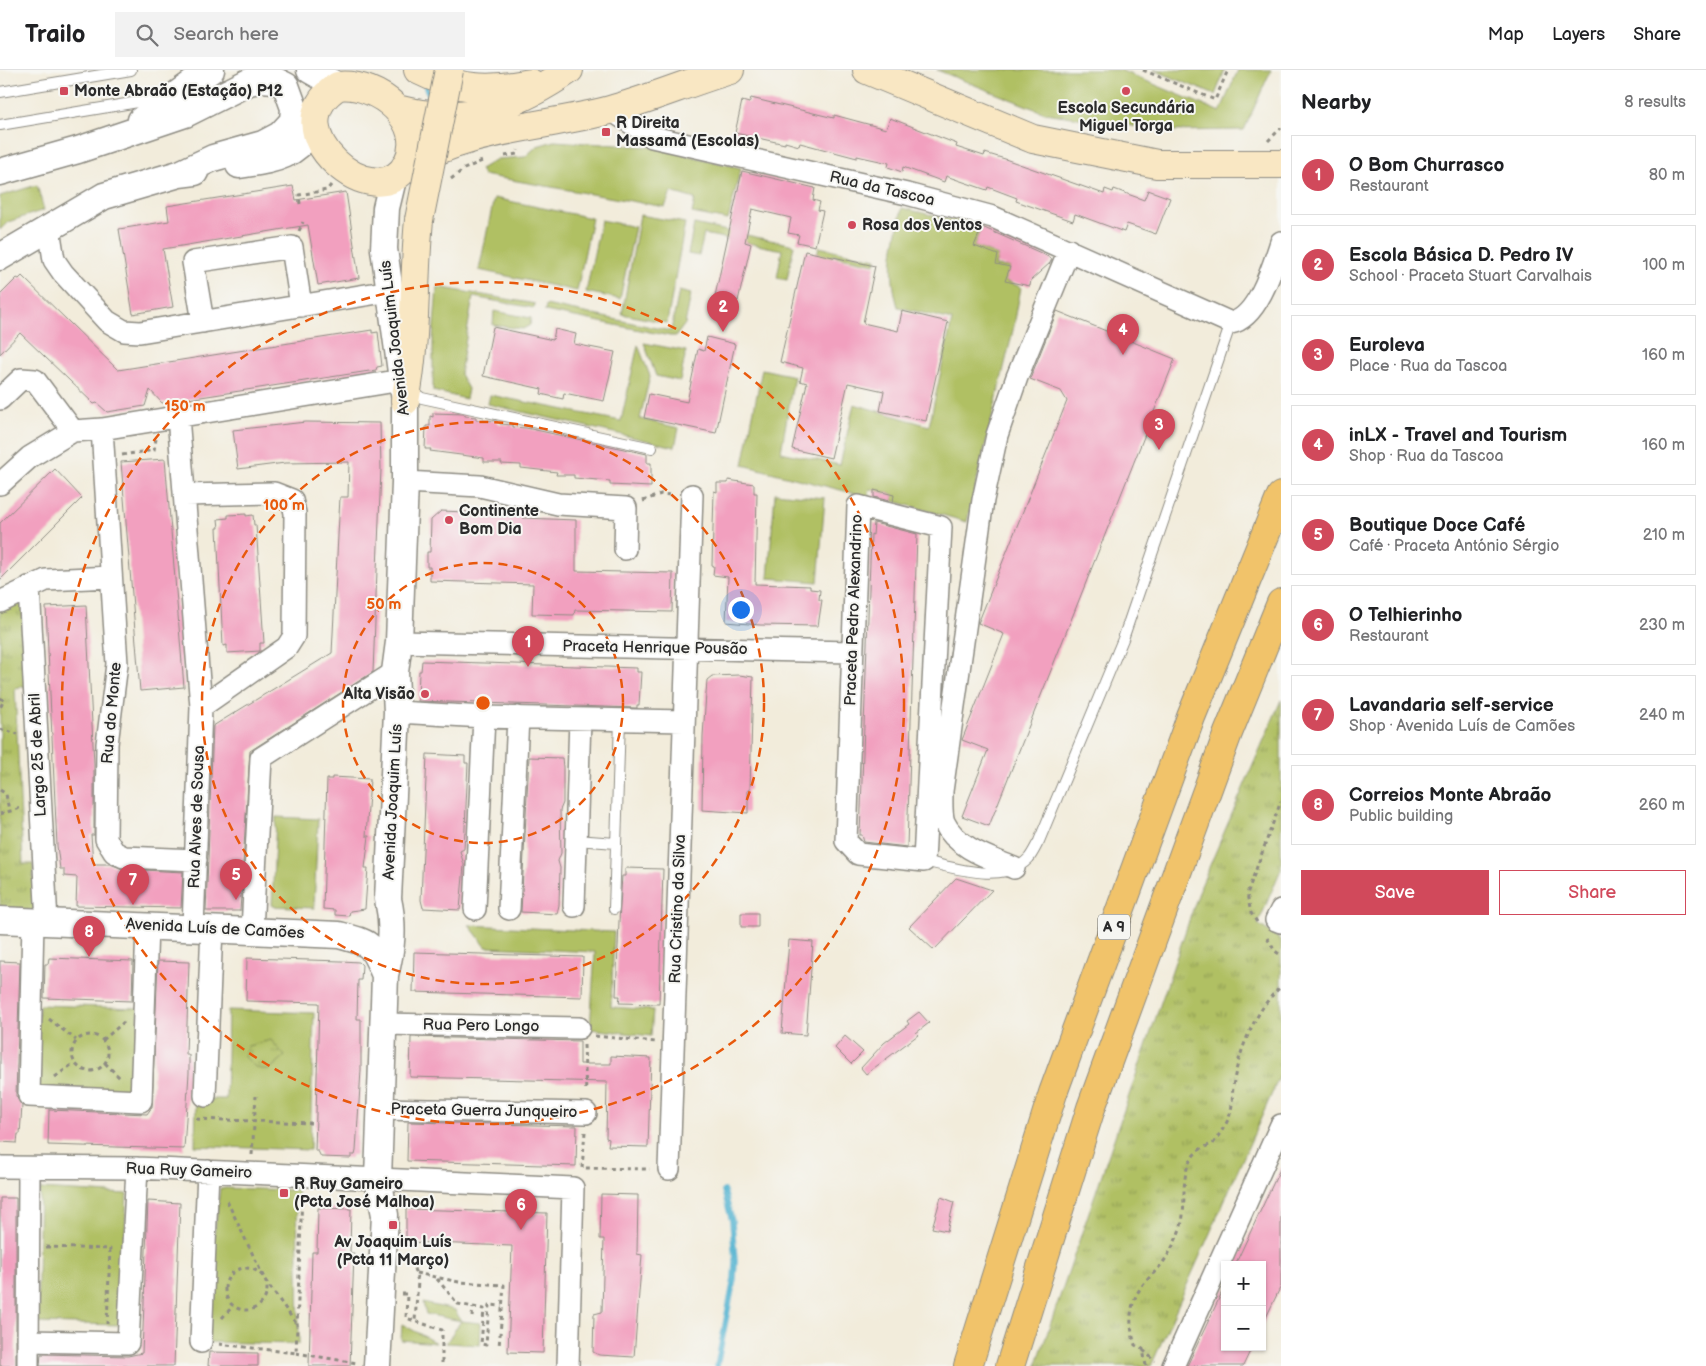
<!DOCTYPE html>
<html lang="en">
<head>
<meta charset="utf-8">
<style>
  body { margin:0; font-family:"Balsamiq Sans",sans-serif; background:#f2f2f2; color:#202124 }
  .controls { position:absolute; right:15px; bottom:15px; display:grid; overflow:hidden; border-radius:0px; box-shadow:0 1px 4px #0004 }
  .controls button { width:45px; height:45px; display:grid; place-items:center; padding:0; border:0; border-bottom:1px solid #e0e0e0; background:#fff; color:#202124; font:25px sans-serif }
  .you { position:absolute; left:740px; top:539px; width:18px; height:18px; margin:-12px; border:4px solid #fff; border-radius:50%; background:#1a73e8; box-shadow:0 0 0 8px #1a73e833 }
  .badge { display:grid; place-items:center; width:32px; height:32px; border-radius:50%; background:#d1495b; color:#fff; font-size:16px; font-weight:700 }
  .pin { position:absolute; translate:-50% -41px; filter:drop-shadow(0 1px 2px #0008) }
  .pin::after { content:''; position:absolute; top:26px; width:18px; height:15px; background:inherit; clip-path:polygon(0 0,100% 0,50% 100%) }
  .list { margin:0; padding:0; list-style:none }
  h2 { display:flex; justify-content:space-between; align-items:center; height:65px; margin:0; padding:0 20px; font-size:21px }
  h2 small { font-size:16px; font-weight:400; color:#757577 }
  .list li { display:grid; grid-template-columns:32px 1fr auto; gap:15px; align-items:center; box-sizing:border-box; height:80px; margin:0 10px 10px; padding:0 10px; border:1px solid #e0e0e0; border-radius:0px }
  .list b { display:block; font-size:19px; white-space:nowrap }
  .list p { margin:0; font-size:16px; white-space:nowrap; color:#757577 }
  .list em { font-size:16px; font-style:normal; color:#757577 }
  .actions { display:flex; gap:10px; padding:15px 20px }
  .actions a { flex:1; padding:11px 0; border:1px solid #d1495b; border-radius:0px; text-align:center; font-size:18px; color:#d1495b }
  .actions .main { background:#d1495b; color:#fff }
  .icon { flex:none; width:28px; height:28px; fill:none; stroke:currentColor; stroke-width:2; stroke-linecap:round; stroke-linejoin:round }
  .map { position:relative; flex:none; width:1281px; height:1296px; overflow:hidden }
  header { display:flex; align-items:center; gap:30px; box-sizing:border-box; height:70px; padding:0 25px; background:#fff; border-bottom:1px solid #e0e0e0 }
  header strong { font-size:24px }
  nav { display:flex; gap:28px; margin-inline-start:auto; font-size:18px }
  .search { width:350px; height:45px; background:#f2f2f2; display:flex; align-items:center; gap:12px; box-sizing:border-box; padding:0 18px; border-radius:0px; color:#757577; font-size:19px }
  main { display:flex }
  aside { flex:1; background:#fff }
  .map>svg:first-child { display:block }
  .green { fill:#b0c063; stroke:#6e7647 }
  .park { fill:url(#park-tufts); stroke:#6e7647 }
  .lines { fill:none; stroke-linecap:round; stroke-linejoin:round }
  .stream { stroke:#51b2d0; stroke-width:5.5 }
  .building { fill:#f2a0bf }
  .service-casing { stroke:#8e8c83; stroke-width:12 }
  .minor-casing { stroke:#8e8c83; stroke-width:24 }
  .tertiary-casing { stroke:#8e8c83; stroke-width:29 }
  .secondary-casing { stroke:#8e8c83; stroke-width:30 }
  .motorway-casing { stroke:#8e8c83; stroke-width:30 }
  .path { stroke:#8e8c83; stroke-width:3; stroke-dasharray:4 4; stroke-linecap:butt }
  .service { stroke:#fff; stroke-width:10 }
  .minor { stroke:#fff; stroke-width:21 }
  .tertiary { stroke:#fff; stroke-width:26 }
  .secondary { stroke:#f9e7c3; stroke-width:28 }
  .motorway { stroke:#f1c36a; stroke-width:28 }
  .secondary-bridge-casing { stroke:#8e8c83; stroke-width:30; stroke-linecap:butt }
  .secondary-bridge { stroke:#f9e7c3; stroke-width:28 }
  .ring { fill:none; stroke:#e8590c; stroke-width:2.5; stroke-dasharray:9 6 }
  .poi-dot { fill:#d1495b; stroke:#f6f6f2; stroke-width:2 }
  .labels { text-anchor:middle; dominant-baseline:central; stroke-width:4; stroke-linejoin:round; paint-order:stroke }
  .shield { fill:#f6f6f2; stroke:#686867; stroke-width:1 }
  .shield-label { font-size:15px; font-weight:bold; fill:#2b2b2b }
  .poi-label { font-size:16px; font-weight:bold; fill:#2b2b2b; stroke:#f6f6f2; text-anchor:start }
  .street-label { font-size:16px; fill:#2b2b2b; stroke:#f6f6f2 }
  .centre { fill:#e8590c; stroke:#f6f6f2; stroke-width:2.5 }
  .ring-label { font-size:15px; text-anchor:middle; font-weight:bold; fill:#e8590c; stroke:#f6f6f2; stroke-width:4; stroke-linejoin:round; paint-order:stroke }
</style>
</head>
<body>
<header>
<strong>Trailo</strong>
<div class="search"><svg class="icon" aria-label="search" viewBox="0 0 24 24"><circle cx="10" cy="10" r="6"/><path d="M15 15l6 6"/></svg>Search here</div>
<nav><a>Map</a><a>Layers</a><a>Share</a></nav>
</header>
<main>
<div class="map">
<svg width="1281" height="1296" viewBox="0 0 1281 1296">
  <defs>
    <pattern id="park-tufts" width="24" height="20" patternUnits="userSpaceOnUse" patternTransform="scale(1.25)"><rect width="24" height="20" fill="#b0c063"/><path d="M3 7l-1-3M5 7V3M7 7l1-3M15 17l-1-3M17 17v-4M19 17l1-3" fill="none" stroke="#8f9c52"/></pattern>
  </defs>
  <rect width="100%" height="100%" fill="#f6f6f2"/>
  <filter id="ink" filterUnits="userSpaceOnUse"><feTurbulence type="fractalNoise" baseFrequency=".02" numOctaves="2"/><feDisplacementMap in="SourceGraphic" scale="10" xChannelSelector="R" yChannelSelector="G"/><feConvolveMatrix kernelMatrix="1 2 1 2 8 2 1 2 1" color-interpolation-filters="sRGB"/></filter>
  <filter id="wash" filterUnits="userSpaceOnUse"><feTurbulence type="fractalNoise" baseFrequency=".0096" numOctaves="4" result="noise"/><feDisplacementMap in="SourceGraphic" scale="20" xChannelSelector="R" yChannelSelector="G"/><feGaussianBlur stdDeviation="1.12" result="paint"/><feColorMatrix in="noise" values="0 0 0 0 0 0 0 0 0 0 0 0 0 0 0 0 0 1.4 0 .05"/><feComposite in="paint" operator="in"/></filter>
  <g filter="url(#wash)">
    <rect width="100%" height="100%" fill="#f2ecdb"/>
    <path class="green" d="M937,0H1120L1220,42L1238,0H1271L1244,60L1167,61L1045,43Z
      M1154,0H1225L1215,25Z
      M554,71L651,77L741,98L728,150L692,143L695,129L671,122L665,137L483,105L480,99L497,89L525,87L537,76Z
      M37,115L44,140L8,152L0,160V126Z
      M494,128L592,148L577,221L479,200Z
      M902,138L981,157L974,176L998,186L995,196L1010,197L1005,211L1021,217L1014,256L967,452L893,431L894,425L870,419L868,427L743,395L762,299L794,306L781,382L840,395L854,334L929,356L952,250L898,237C887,197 894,177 902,138Z
      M640,145L685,153L667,253L622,244Z
      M601,150L635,157L620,229L586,222Z
      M694,154L794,175L787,210L777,208L782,180L704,164L699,186L688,184Z
      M819,177L876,189L875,194L832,185L822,231L802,250Z
      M437,217L535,234L534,238L473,227L460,304L468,319L466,329L433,321V268Z
      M679,221L691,224L685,254L676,266H670L545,241L546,235L671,261Z
      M494,241L531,248L530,255L523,259L493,255Z
      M644,273L686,281L680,311L656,306Z
      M638,275L650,306L640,349L679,358L675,377L488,334L490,325L621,351Z
      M775,423L825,428L818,512L768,508Z
      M276,747L318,749L314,838L272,836Z
      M469,855L614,862L611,937L653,940L651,966L590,959L595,882L486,877Z
      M39,935L139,938L136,1024L36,1021Z
      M228,940L314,943L310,1080L195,1076L196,1029H226Z
      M220,1118L297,1120L299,1274L201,1272Z
      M40,1119L127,1124L120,1255L37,1253Z
      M423,1233L455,1240L461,1251L481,1253L480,1275L446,1273L461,1251L426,1244Z
      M402,1254L436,1273L401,1270Z"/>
    <path class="park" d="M22,528L27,616L15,618L23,794H33L36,845L0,843V540Z
      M1281,630V799L1258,854L1281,870V1003L1151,1296H1036L1201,816Z
      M271,970L285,986L269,1000L256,998L244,986L248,976Z"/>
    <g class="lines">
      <path class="stream" d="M426,18L433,31
        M717,1296L734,1209L735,1191L732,1151L724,1121"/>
    </g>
    <g id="blocks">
      <path class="building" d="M751,28L834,48V45L886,59L890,48L957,74L956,77L984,86L985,83L1005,89L1104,124L1105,119L1113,122L1114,119L1144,130L1148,120L1170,128L1156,164L1127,154L1124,162L1075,144L1073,151L1016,131L1017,128L988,117L987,120L946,106L944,112L903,97L902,102L888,97L889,93L857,86V88L800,73L799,76L785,72V74L735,63L742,31L749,33Z
        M742,101L815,118L813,130L820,132L818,140L823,141L815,176L797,172L799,165L788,163L791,148L752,139L745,172L751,174L738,231L715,226Z
        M293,116L296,130L346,122L359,208L318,215L308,155L163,179L173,237L133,244L119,159L169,151L167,136Z
        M982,157L1041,183L1052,189L1050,193L1031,210L1030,216L1005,211L1010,197L996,194L998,185L974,176Z
        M805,181L875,196L863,253L898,261L902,241L948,252L926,351L880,341L884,321L848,313L831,388L792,379L807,313L800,311L803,298L780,292Z
        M22,206L118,300L372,260V263L378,262L382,296L377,297L376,300L162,333L150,320L145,336L107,342L97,333L94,334L20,263L0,284V225L17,208L19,209Z
        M1057,241L1175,289L989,756L962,746L988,680L962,670L1004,564L978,553L979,551L1067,331L1061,321L1030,309Z
        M493,257L553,270L555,259L576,264L574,274L615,282L604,331L564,323L563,329L541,324L542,319L483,306Z
        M707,267L735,274L716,363L644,348L649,324L687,332L698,279L704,281Z
        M433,343L464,344L465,346L476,347V350L497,351L500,354L513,355V357L526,358L647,384V393H651V417L610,415V411L574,408V405H556L557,402L521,398V395L501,394L502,392H484V388L430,381L431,379H425L426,356H430V346L433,347Z
        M306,352L380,353L381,399L373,602L250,681L240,841H206L213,656L332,583L340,427H348L349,392L285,393L238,399L233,360Z
        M165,389L184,617L140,621L121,392Z
        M55,399L82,428L0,510V453Z
        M728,410L754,414V423H757L755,514L810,516V519L820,520L819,530H822L818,556L760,555L726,552L728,507L713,505L714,496L712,495L714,421L717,422V413H728Z
        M874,420L894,425L893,432L874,427Z
        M491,440L519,441L523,448L576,450V501L673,503L672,542L575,540L574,545L532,544L533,514L430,511V497H427V482H430L431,450L441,441L491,443Z
        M246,444V446L253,445L254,455H256L264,573H260V581L227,583V575L223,576L217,458H219L218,449L228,448V445Z
        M874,453L917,464L907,777L864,772L862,765H860L871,464L873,465Z
        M86,535L94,694V765H91L93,794H110L123,799L183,802L181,838L76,836L77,807L64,806V799H60L57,776L46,537Z
        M422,591L637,598V602H641L639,635H637V638L418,631L419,601H421Z
        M739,605L753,607L750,720H748V743L702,740L703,666L707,610L712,606Z
        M427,684L465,686V693H468L464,779L460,781L464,795L460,840L423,838L421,830Z
        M529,687L562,688L563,697V733L560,740L561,783L558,791L560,798L559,835L557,844L521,842Z
        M332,707L370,709L366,766H369L365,798H368L365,839L350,841L349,846L335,845V840L323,839L327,709H332Z
        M625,798L663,799L659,934L619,933L620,926H616L619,851L622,806H625Z
        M956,808L992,820L934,880L909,857Z
        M741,843H758V857H741Z
        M789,870L813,872L806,965L782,963Z
        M414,882L583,887L582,927L413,922Z
        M49,888L133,891L132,931L44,928L45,894H48Z
        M247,888L341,891L359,892L362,895L361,910H358L357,949H361V1000L356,1081L355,1085H351V1088L321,1087L318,1081H315L319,933L246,931Z
        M0,891L20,892L16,1026L22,1036L20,1064H18L17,1073L0,1072Z
        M158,891L189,892L186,985H189V1003L184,1079L48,1075L49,1040L147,1044L152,1037Z
        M919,942L929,953L916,963L918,965L866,1004L861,998L884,973L909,954L907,951Z
        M845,966L863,982L851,994L835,978Z
        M411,967L580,971V994H611V986L651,988L648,1077L608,1076L609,1069L606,1068L607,1012L410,1007Z
        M408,1052L577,1056L576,1096L407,1091Z
        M1281,1097V1216L1262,1256V1195H1235Z
        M601,1124L638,1125L637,1184L642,1185L634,1287L599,1285L593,1282L594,1244L602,1242L604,1169H600Z
        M941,1127L954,1132L947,1161L932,1158Z
        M0,1128H16V1296H0Z
        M148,1131L180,1133L174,1296H40L41,1284L128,1286L142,1283Z
        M318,1138L351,1139L350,1183H354L350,1296H309L312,1182H317Z
        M406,1139L547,1143L543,1283L508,1282L512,1176L406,1172Z
        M1225,1216V1277H1252L1243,1296H1187Z
        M209,1282L258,1283V1296H208Z"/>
    </g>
  </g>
  <g filter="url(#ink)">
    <use href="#blocks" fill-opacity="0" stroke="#8e8c83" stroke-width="1"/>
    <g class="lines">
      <defs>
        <path id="service" d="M0,22L131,0
          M0,55L138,32L159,27
          M408,319L422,328L652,378
          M576,770L616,773
          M924,791C955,798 1004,815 1029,788C1033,783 1036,776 1039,771L1123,569L1231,253
          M614,839L620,649"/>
        <path id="minor" d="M611,40L652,67L907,124L993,147L1231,253C1258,248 1273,196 1281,172
          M49,158L54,190L63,203L107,251L124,261L140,262L390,221
          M203,252L193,192L292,177L301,236
          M0,329L21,309L35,310L73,361
          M178,346L201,637L193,858
          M102,359L117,594L107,674L106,769L114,782L124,787L196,790
          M405,412L480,416L558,434L626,438L625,479
          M0,414L30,387L73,361L102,359L402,310
          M185,425L274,423L292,430L295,443L294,566L287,577L201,637
          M858,436L941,457L924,791L858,784L846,771Z
          M29,517L47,852
          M0,532L46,510L111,507
          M399,572L852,582
          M397,642L484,647L684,651
          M1014,798C990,788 956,778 944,752C941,744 942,729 942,721L983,430L997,365L1017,307L1069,180
          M574,836L580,649
          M475,839L484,647
          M509,839L518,647
          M1281,840L1276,850L1281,852
          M33,851L29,1026L141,1031L147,856
          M252,860L261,688L395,602
          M384,954L579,958
          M205,1026L212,858
          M381,1039L586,1043
          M0,1097L137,1098L573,1118L568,1296
          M669,1099L692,425
          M28,1271L128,1273L137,1098
          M201,1272L208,1101
          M28,1296L29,1098
          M1173,1296L1281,1055"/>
        <path id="tertiary" d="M310,0L338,16
          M141,50L211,0
          M239,95C276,89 291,89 315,58
          M0,102L78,80L185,44L249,12L262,9L274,10L286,16L294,38L293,51L280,65L263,74L213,88L179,104
          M0,187L104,126L179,104L195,102
          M0,850L339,865C373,874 371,873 385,905
          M377,1296L385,1145L378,1109L385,905C392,878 394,856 388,829L397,642L395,602L399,572L405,412V331L384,179L386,138L393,109"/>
        <path id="secondary" d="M418,0C457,20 489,21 531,13
          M867,0L1033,69L1157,94H1281
          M338,16C378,11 429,53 407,94C377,150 269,59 338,16Z
          M397,39C462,57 515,37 569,0
          M405,97C468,58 541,58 610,40C650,29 690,12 730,0
          M405,331C417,272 413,210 419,150"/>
        <path id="motorway" d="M968,1296L1053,1023L1191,647L1281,426
          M1010,1296L1091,1038L1228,663L1281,533"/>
      </defs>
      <use href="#service" class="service-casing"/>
      <use href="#minor" class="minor-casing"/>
      <use href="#tertiary" class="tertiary-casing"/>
      <use href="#secondary" class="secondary-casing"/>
      <use href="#motorway" class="motorway-casing"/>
      <path class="path" d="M1143,0L1215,30L1228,0
        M1268,71L1281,58
        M505,86L517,84L518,80
        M451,109L464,99L482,91
        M300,134L299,125L327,120L331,115
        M299,161L303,152
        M122,385L154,380L156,369
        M643,431L661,424L673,425
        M0,628L4,630L0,638
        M0,659L18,664
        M0,720L6,724L9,741
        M0,744L21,738
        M1257,852L1251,843L1247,824L1281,731
        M1267,868L1275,881L1281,885
        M49,949L76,970
        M72 983a18 18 0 1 1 36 0a18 18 0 1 1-36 0Z
        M595,966L656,972
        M103,970L124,952
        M584,975L586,1023
        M105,993L122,1010
        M55,1007L74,993
        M196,1049L311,1053
        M585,1062L582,1098L650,1099
        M252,1085L256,1026
        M227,1131L265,1210L298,1256
        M46,1177L110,1179L107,1254
        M405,1188L411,1189L418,1211L415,1251
        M225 1219a21 21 0 1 1 42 0a21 21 0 1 1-42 0Z
        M416,1203L459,1212L504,1215L499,1277
        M437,1209L458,1234L484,1239L481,1274L486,1275L489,1235L502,1236
        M402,1224H407L406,1248L442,1260V1296
        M472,1247L473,1238
        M222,1248L233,1236
        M219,1274L296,1283L302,1124
        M1143,1280L1155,1291
        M296,1283L357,1293
        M1146,1296L1143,1279L1135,1275C1131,1261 1129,1248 1133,1234C1138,1215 1153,1206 1164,1191C1171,1181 1177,1168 1181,1156C1189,1128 1173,1084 1213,1074C1219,1064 1227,1055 1230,1044C1233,1035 1232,1026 1233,1017C1237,985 1256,937 1281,917"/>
      <use href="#service" class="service"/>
      <use href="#minor" class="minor"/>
      <use href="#tertiary" class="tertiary"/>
      <use href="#secondary" class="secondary"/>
      <use href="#motorway" class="motorway"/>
      <defs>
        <path id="secondary-bridge" d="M419,150L449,0"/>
      </defs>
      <use href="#secondary-bridge" class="secondary-bridge-casing"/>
      <use href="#secondary-bridge" class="secondary-bridge"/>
    </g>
  </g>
  <g class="ring">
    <circle cx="483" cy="633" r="140"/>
    <circle cx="483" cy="633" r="281"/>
    <circle cx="483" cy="633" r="421"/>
  </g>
  <g class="poi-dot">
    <rect x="59" y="16" width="10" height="10" rx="2.5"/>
    <circle cx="1126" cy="21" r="5"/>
    <rect x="601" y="57" width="10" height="10" rx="2.5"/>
    <circle cx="852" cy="155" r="5"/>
    <circle cx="449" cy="450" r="5"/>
    <circle cx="425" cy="624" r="5"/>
    <rect x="279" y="1118" width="10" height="10" rx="2.5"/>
    <rect x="388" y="1150" width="10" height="10" rx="2.5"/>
  </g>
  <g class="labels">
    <rect class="shield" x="1098" y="844.5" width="32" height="25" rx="4"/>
    <g class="shield-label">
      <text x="1114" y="857">A 9</text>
    </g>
    <g class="poi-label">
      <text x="74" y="21">Monte Abraão (Estação) P12</text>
      <text x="1126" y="38" text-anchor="middle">Escola Secundária<tspan x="1126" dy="18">Miguel Torga</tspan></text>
      <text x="616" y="53">R Direita<tspan x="616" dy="18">Massamá (Escolas)</tspan></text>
      <text x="862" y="155">Rosa dos Ventos</text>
      <text x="459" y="441">Continente<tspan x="459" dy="18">Bom Dia</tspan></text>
      <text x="415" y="624" text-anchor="end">Alta Visão</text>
      <text x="294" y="1114">R Ruy Gameiro<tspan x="294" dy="18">(Pcta José Malhoa)</tspan></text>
      <text x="393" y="1172" text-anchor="middle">Av Joaquim Luís<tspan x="393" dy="18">(Pcta 11 Março)</tspan></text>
    </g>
    <g class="street-label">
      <text transform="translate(882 119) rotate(13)">Rua da Tascoa</text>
      <text transform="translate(395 268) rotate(-97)">Avenida Joaquim Luís</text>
      <text transform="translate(854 540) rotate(-88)">Praceta Pedro Alexandrino</text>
      <text transform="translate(655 578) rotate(1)">Praceta Henrique Pousão</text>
      <text transform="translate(112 643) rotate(-85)">Rua do Monte</text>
      <text transform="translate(38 685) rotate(-93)">Largo 25 de Abril</text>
      <text transform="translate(393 732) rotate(-87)">Avenida Joaquim Luís</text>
      <text transform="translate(197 747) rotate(-88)">Rua Alves de Sousa</text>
      <text transform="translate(678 839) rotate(-88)">Rua Cristino da Silva</text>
      <text transform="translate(215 859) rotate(3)">Avenida Luís de Camões</text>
      <text transform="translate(481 956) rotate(1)">Rua Pero Longo</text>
      <text transform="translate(484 1041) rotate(1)">Praceta Guerra Junqueiro</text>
      <text transform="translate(189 1101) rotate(2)">Rua Ruy Gameiro</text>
    </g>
  </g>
  <circle cx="483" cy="633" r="8" class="centre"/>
  <g class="ring-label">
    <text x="185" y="341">150 m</text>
    <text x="284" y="440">100 m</text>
    <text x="384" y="539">50 m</text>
  </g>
</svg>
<div class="controls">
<button>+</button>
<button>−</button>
</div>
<div class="you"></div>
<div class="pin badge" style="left:528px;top:597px">1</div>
<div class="pin badge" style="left:723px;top:262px">2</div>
<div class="pin badge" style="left:1159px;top:380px">3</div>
<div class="pin badge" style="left:1123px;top:285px">4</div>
<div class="pin badge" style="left:236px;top:830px">5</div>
<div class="pin badge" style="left:521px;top:1160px">6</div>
<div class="pin badge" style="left:133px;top:835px">7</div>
<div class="pin badge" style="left:89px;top:887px">8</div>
</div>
<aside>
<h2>Nearby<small>8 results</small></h2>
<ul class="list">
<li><span class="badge">1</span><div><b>O Bom Churrasco</b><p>Restaurant</p></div><em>80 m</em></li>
<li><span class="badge">2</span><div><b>Escola Básica D. Pedro IV</b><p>School · Praceta Stuart Carvalhais</p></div><em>100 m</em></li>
<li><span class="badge">3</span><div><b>Euroleva</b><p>Place · Rua da Tascoa</p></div><em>160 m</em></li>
<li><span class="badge">4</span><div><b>inLX - Travel and Tourism</b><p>Shop · Rua da Tascoa</p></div><em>160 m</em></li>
<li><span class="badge">5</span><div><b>Boutique Doce Café</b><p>Café · Praceta António Sérgio</p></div><em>210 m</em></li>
<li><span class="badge">6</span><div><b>O Telhierinho</b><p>Restaurant</p></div><em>230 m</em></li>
<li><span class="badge">7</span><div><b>Lavandaria self-service</b><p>Shop · Avenida Luís de Camões</p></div><em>240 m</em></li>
<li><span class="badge">8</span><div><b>Correios Monte Abraão</b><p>Public building</p></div><em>260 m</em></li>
</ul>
<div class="actions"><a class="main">Save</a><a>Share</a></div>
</aside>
</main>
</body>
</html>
